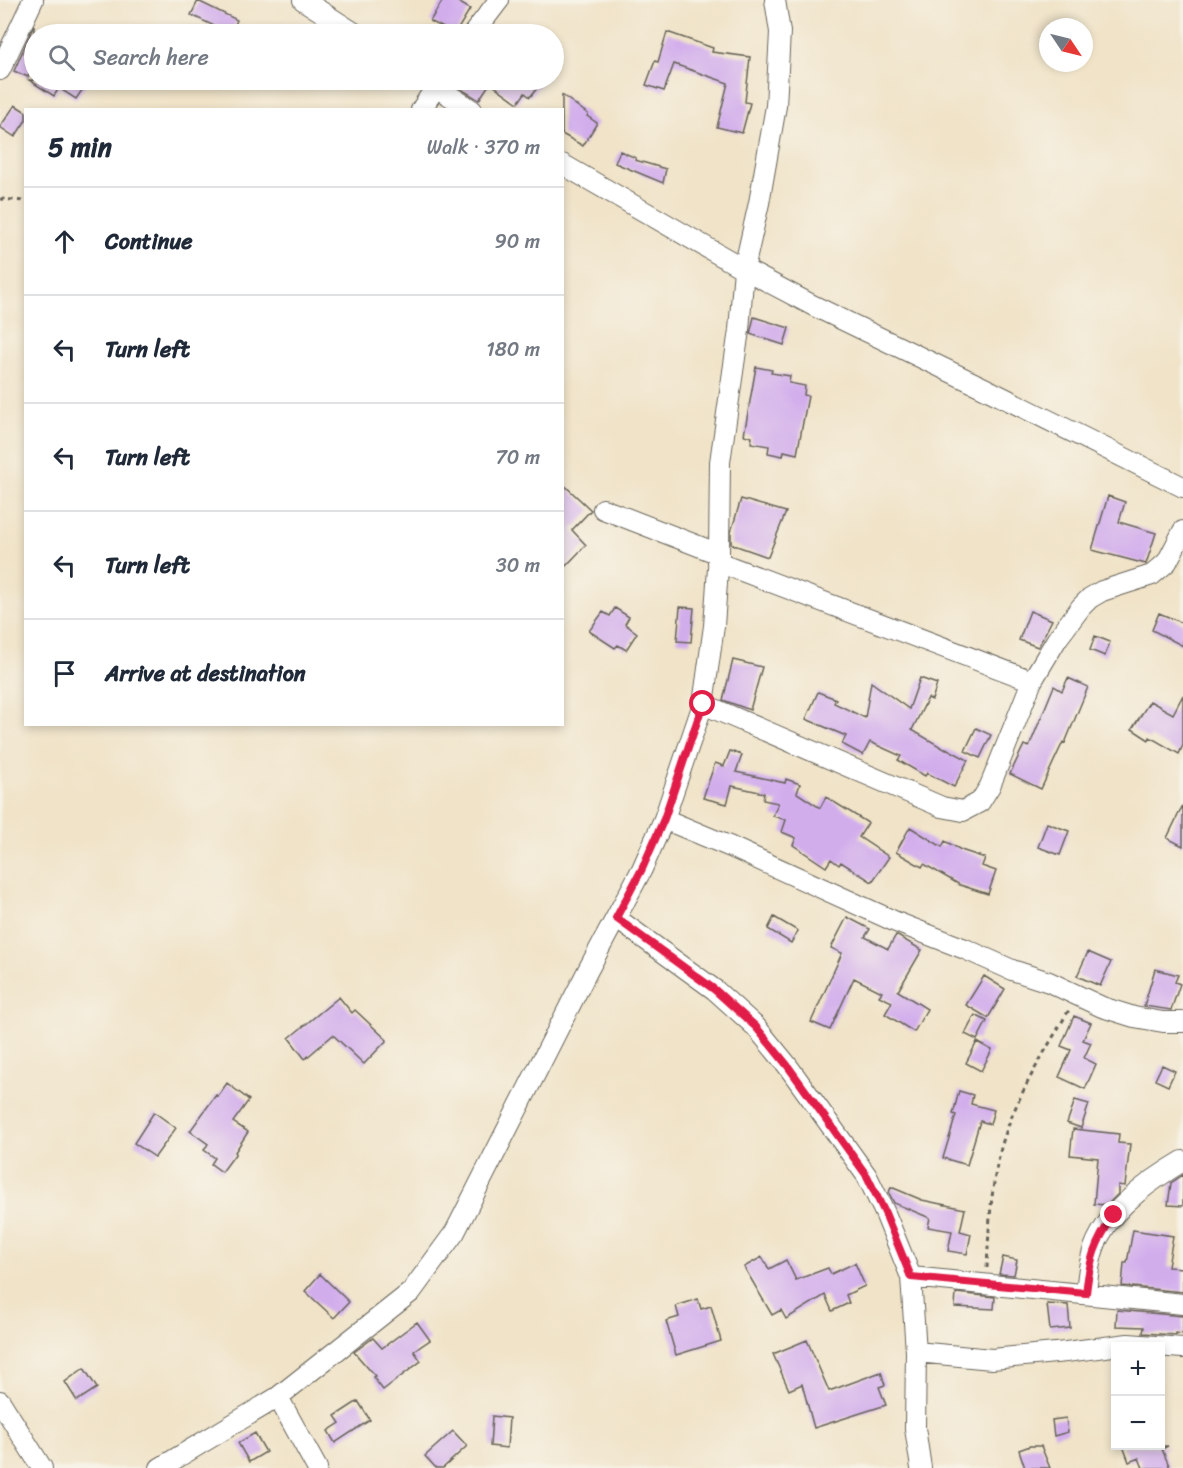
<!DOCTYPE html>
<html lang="en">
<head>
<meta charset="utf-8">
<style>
  body { margin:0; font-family:Sriracha,sans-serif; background:#f2f2f3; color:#1f2937 }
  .controls { position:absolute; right:18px; bottom:18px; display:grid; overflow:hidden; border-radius:0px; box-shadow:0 3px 9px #0003 }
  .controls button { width:54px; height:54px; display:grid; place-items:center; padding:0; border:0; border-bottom:2px solid #e0e1e3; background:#fff; color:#1f2937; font:30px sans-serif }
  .compass { position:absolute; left:1039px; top:18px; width:54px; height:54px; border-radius:50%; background:#fff; box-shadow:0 3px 9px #0003; rotate:125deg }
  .stop { position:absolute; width:18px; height:18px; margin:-14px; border:4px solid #e11d48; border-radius:50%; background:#fff }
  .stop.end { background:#e11d48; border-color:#fff; box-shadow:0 2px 6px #0008 }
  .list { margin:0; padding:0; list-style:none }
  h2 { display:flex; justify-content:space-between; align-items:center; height:78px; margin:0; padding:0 24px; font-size:26px }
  h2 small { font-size:20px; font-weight:400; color:#747a83 }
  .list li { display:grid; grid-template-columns:39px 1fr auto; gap:18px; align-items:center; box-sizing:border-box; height:108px; padding:0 24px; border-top:2px solid #e0e1e3 }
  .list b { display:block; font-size:22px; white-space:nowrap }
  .list em { font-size:20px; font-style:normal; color:#747a83 }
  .icon { flex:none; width:33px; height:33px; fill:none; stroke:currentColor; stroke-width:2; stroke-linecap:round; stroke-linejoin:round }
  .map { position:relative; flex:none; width:1183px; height:1468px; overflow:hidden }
  .search { position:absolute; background:#fff; box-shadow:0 3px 9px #0003; left:24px; top:24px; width:540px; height:66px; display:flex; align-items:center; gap:15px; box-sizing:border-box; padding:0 21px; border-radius:33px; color:#747a83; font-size:22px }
  .panel { position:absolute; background:#fff; box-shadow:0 3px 9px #0003; left:24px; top:108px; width:540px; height:618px; border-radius:0px }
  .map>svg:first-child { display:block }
  .building { fill:#d2adec }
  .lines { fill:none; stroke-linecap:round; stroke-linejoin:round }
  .minor-casing { stroke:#666258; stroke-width:22 }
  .path { stroke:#666258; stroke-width:3; stroke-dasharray:4.5 4.5; stroke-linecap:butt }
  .minor { stroke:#fff; stroke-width:20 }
  .route { stroke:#e11d48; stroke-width:8 }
</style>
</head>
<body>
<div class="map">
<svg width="1183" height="1468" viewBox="0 0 1183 1468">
  <rect width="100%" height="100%" fill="#f7f3e8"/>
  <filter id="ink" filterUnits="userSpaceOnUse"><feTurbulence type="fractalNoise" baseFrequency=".0167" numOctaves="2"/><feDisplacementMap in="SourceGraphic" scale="12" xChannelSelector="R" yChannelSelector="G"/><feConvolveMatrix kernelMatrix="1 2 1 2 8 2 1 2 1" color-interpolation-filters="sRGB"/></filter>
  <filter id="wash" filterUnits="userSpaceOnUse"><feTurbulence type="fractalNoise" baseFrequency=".008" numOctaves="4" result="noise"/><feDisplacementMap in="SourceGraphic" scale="24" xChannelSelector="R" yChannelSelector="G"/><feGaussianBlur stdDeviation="1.35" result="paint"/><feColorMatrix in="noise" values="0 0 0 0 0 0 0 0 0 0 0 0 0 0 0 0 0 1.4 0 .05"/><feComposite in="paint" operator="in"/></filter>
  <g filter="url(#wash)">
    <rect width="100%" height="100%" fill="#f0e3c8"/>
    <g id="blocks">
      <path class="building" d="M443,0H455L470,9L455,34L430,21Z
        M198,1L237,20L231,34L191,15Z
        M34,25V63L28,77L14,71Z
        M667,32L713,48L712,52L750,57L745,102L750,103L742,133L717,127L728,83L674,64L664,91L646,85L655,61L658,62Z
        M29,80H89L76,99L59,88L54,96Z
        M452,80H544L530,97L525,93L518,103L490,83L479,100L451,83Z
        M562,95L588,114L587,116L597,123L583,146L562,134Z
        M15,105L26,112V120L15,137L0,127Z
        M620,151L636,158L635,160L666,169L663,183L615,163Z
        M754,317L789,328L784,345L750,334Z
        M756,367L772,370L771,373L790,376L789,383L805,386L804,395L808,396L797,454L784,451L783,456L768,453L769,446L751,443L752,437L744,435Z
        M562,483L591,510L572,530L586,545L562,570Z
        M1108,496L1125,502L1119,522L1156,533L1146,564L1092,550Z
        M741,499L786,512L768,557L731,544V532Z
        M680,607L694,608L691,642L677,641Z
        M615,608L629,617L625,624L637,633L626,650L618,645L615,648L589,631L603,612L610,616Z
        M1030,611L1052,620L1038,647L1019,640Z
        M1159,613L1183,623V646L1152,630Z
        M1095,636L1110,642L1105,656L1090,650Z
        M733,660L762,667L750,710L723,700Z
        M920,678L937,684L932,700L928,698L912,730L946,750V748L968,760L954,787L927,773L925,776L898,760L901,756L870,742L863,755L842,744L846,736L806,719L818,692L836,699L834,703L865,718L871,682L909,709Z
        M1068,678L1088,687L1065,743L1063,742L1041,789L1010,774L1024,745L1029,747L1054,686L1062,691Z
        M1183,695V745L1179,754L1150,737L1149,740L1132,729L1150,701L1173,714Z
        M976,728L991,735L980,758L965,751Z
        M730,751L742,755L736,772L785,783L786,779L800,784L797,793L820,808L826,797L868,823L859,837L889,857L872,882L841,862L839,865L831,859L826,867L793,845L796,838L782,832L786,820L773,816L778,803L763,800L764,793L732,786L727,804L703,798L715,763L724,766Z
        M1183,805V846L1167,838Z
        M1047,823L1069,831L1060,855L1038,847Z
        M910,827L942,847L945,841L961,850L985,858L982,866L996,871L988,894L960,885L924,864L922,867L896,852Z
        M774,917L798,931L791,943L768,929Z
        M847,917L870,929L865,937L888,949L896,935L922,950L898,991L927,1009L914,1032L885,1014L892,1002L879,996L882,992L854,978L830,1030L811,1022L842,953L831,948Z
        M1088,952L1111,962L1100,986L1077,976Z
        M1155,969L1178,975L1175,982L1180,984L1171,1010L1144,1006Z
        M984,976L1005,989L988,1018L966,1005Z
        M339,997L352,1013L355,1010L387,1040L364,1064L333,1035L305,1059L289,1038Z
        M975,1015L987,1021L977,1040L965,1034Z
        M1074,1016L1091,1023L1083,1040L1091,1043L1084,1058L1096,1064L1085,1089L1059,1077L1071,1050L1061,1046Z
        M977,1042L992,1050L981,1071L966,1063Z
        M1162,1065L1175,1071L1168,1086L1155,1080Z
        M227,1083L249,1100L233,1122L248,1132L235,1152L236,1153L222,1172L211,1164L215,1158L204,1150L208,1144L190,1131L216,1095L218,1096Z
        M959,1091L973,1095L971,1104L994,1110L990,1124L980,1121L967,1165L943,1158L956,1115L953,1114Z
        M1075,1100L1089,1104L1081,1128L1067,1123Z
        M154,1112L176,1128L155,1157L134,1143Z
        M1073,1129L1119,1134L1118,1143L1130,1144L1125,1186L1118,1185V1194L1107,1205L1094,1204L1098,1158L1070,1155Z
        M1183,1175V1206L1168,1205L1171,1183Z
        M891,1187L922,1200L965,1209L960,1231L971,1234L967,1254L948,1251L952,1231L928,1227L930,1218L894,1203L889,1193Z
        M1133,1230L1173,1236L1168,1267L1183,1268V1292L1122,1286L1124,1263H1127Z
        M762,1257L769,1269L786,1260L796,1280L828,1268L831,1274L855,1263L865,1286L846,1295L849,1303L832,1311L825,1295L786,1319L781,1310L772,1315L744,1267Z
        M1003,1257L1017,1260L1014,1275L999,1274Z
        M320,1274L349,1302L334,1318L305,1291Z
        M956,1293L995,1297L994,1309L955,1307Z
        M698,1299L701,1309L711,1306L721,1341L676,1355L666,1321L679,1317L676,1306Z
        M1047,1304L1068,1305L1070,1328L1050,1330Z
        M1117,1310L1183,1316V1334L1176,1333V1335L1143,1333L1144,1327L1116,1326Z
        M417,1322L430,1340L414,1351L421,1361L383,1390L373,1377L375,1376L354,1352L373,1338L382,1348Z
        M807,1340L829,1391L881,1372L885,1385L879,1387L886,1405L814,1428L802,1384L789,1390L773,1354Z
        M84,1368L97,1388L77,1401L65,1382Z
        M358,1401L370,1420L335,1443L328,1431L340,1423L335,1416Z
        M492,1416L509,1418L507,1448L490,1446Z
        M1066,1418L1068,1432L1054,1436L1052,1420Z
        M453,1431L467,1446L443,1468H436L425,1456Z
        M255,1433L266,1452L249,1462L238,1443Z
        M1030,1446H1041L1050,1468H1025L1019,1450Z
        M1123,1446H1168L1162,1449L1170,1468H1143L1139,1458L1129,1462Z"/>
    </g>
  </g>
  <g filter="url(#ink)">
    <use href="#blocks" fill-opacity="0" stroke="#666258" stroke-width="1.5"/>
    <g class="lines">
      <defs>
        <path id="minor" d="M303,0L356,34
          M473,34L499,0
          M0,70L33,0
          M425,80L472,110
          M421,110L440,80
          M562,164L744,269L814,306L982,387L1183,487
          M603,509L719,554
          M718,562L1032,681
          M703,704L942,807L963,811L980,802L990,786L1032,681L1057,639L1081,607L1090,598L1102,591L1152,575L1167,562L1183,531
          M664,819L731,847L896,922L965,949L1012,970L1049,982L1102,1007L1134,1017L1163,1022H1183
          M616,918L715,990L756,1027L787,1065L867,1176L885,1213L911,1277L916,1352L915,1428L921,1468
          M911,1277L1183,1304
          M1086,1293C1088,1273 1090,1252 1100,1235C1116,1205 1154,1178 1183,1161
          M916,1352L992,1359L1066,1352L1128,1344L1183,1348
          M278,1397L317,1468
          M0,1401L42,1468
          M160,1468L278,1397L411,1292L455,1232L588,970L642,869L664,819L703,704L714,626L719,554L720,462L739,330L744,269L759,203L776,106L780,32L775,0"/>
      </defs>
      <use href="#minor" class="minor-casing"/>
      <path class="path" d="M0,199L26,201
        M987,1268C989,1227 991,1181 1003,1141C1017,1095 1045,1051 1069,1010"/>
      <use href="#minor" class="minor"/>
    </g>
  </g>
  <g class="lines" filter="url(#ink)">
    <path class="route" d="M703,704L664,819L642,869L616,918L715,990L756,1027L787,1065L867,1176L885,1213L911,1277L1086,1293C1090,1259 1094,1244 1114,1215"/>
  </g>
</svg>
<div class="controls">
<button>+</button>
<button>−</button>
</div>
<svg class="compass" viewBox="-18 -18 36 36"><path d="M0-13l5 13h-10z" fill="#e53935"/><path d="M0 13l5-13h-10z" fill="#747a83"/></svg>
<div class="stop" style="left:703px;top:704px"></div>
<div class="stop end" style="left:1114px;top:1215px"></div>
<div class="search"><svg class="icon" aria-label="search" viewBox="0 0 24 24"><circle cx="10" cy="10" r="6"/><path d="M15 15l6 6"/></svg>Search here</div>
<section class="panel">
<h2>5 min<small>Walk · 370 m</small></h2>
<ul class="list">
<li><svg class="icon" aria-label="ahead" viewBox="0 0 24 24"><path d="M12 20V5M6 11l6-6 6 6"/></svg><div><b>Continue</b></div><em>90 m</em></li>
<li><svg class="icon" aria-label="left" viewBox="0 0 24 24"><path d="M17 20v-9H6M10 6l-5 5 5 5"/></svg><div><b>Turn left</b></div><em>180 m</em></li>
<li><svg class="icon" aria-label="left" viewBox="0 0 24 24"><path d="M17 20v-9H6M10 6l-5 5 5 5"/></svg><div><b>Turn left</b></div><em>70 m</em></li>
<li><svg class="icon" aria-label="left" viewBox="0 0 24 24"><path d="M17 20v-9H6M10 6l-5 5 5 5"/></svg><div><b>Turn left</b></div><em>30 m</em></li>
<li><svg class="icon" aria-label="arrive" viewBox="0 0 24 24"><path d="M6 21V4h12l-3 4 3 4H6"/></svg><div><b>Arrive at destination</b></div></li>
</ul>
</section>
</div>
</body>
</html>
